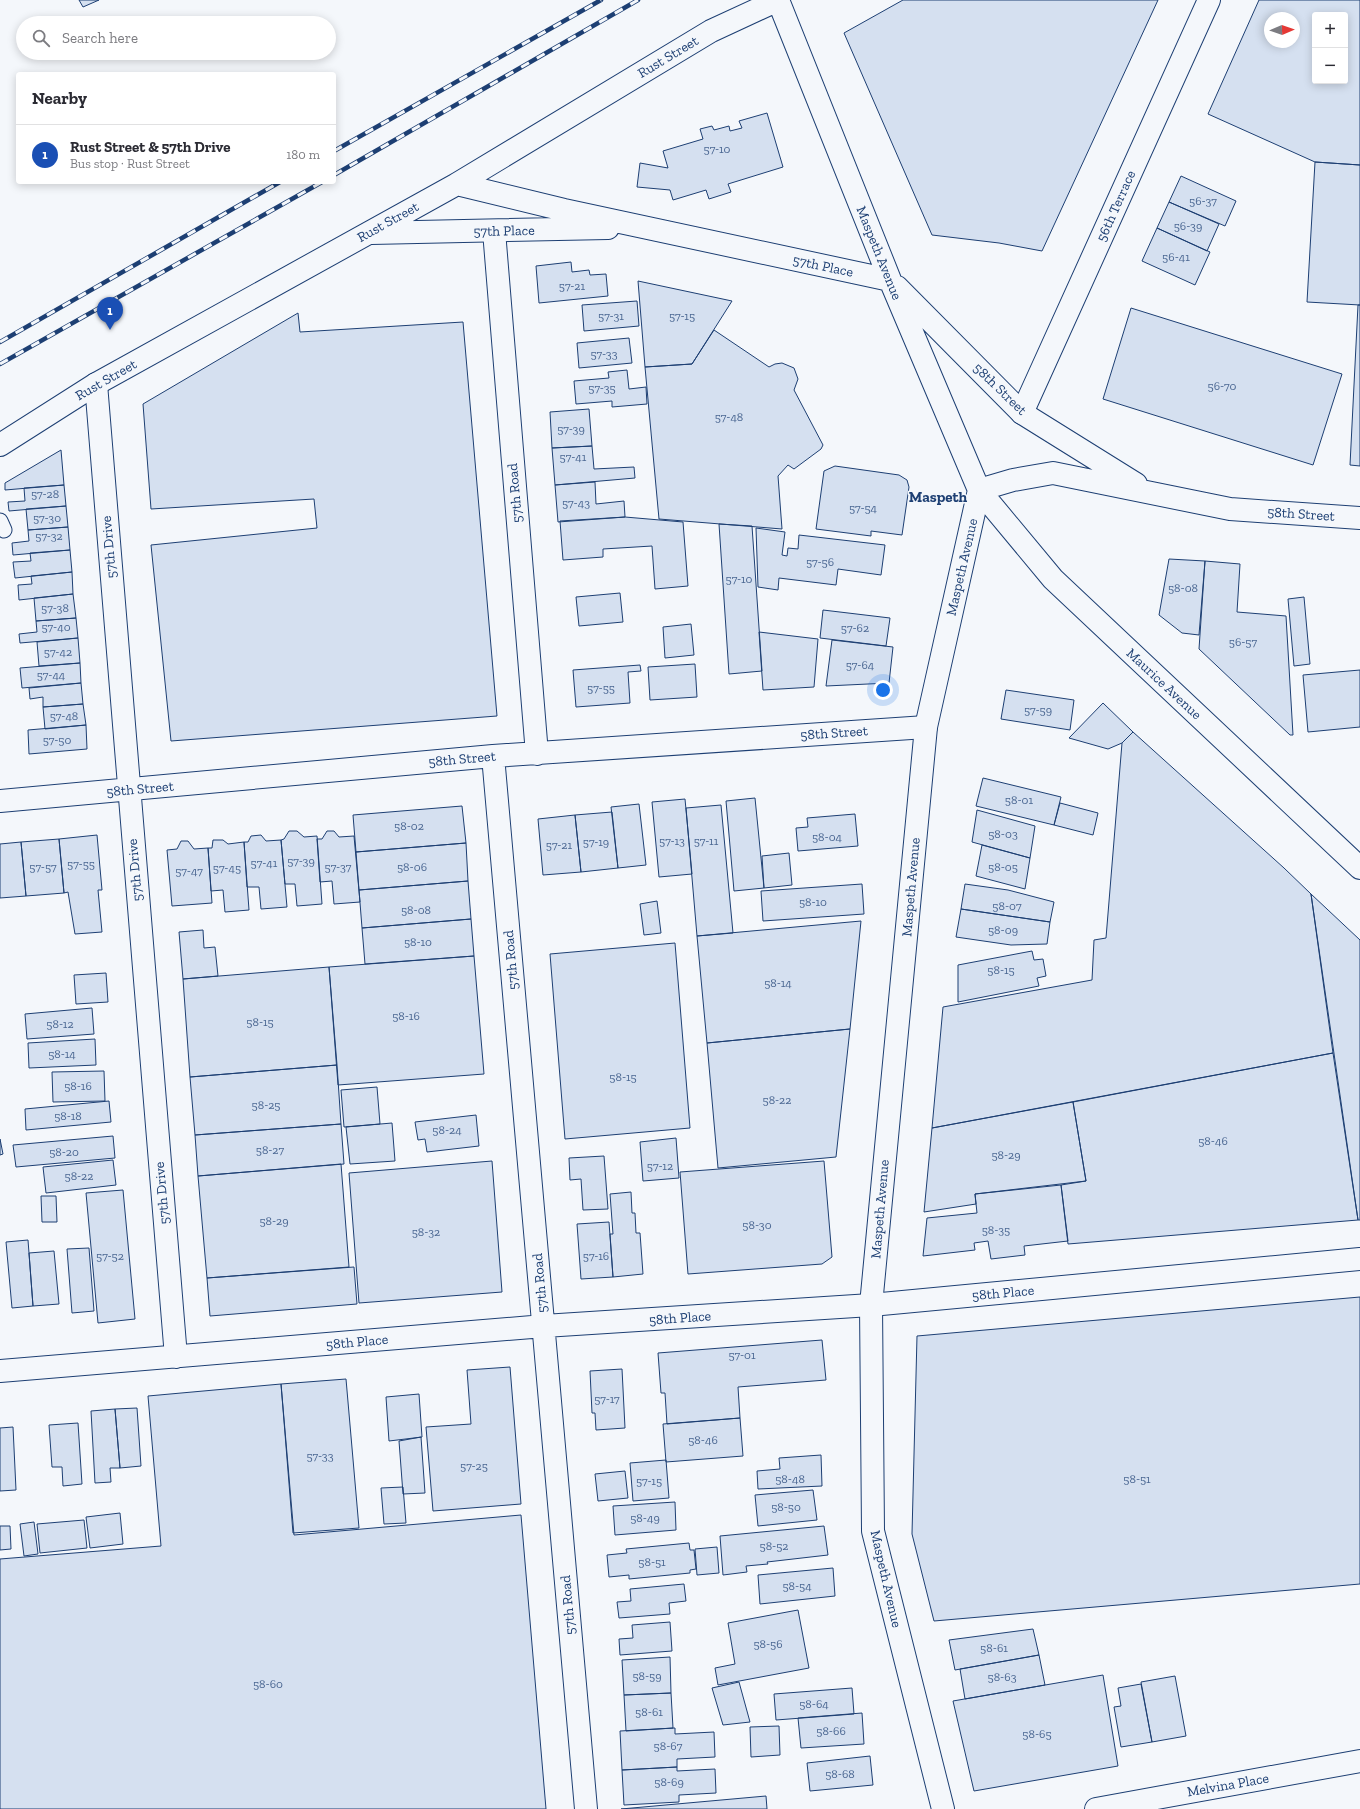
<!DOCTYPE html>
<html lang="en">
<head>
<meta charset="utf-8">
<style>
  body { margin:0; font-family:"Zilla Slab",serif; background:#f2f2f3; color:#2b2b33 }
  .controls { position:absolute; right:12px; top:12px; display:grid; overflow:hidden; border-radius:4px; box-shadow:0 2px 10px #0003 }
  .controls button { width:36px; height:36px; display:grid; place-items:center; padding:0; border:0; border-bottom:1px solid #e1e1e2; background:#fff; color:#2b2b33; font:20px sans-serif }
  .compass { position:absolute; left:1264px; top:12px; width:36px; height:36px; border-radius:50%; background:#fff; box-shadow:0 2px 10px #0003; rotate:88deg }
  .you { position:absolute; left:883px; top:690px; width:14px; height:14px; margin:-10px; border:3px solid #fff; border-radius:50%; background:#1a73e8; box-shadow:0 0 0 6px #1a73e833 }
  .badge { display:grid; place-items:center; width:26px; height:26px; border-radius:50%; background:#0b8043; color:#fff; font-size:13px; font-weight:700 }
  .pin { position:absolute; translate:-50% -33px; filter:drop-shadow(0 1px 2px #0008) }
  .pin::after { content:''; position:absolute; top:21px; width:14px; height:12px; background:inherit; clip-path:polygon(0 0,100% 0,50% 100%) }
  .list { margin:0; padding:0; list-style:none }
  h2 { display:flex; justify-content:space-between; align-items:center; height:52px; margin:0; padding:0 16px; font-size:17px }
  h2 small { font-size:13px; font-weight:400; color:#7c7c81 }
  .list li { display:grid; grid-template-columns:26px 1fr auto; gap:12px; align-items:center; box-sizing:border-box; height:60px; padding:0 16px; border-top:1px solid #e1e1e2 }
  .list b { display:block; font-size:15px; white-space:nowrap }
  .list p { margin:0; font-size:13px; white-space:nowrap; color:#7c7c81 }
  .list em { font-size:13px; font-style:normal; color:#7c7c81 }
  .icon { flex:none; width:22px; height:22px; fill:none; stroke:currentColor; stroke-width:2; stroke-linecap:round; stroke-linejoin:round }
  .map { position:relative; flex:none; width:1360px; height:1809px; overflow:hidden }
  .search { position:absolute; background:#fff; box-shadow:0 2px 10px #0003; left:16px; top:16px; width:320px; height:44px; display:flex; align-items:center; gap:10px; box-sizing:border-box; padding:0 14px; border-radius:22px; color:#7c7c81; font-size:15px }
  .panel { position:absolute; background:#fff; box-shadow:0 2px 10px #0003; left:16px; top:72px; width:320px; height:112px; border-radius:4px }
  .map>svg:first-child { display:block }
  .building { fill:#d5e0f0; stroke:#1d3f73; fill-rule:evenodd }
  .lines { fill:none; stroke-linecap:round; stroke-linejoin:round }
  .lane-casing { stroke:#1d3f73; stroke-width:17 }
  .street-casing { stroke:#1d3f73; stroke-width:24 }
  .secondary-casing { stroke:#1d3f73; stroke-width:24 }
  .lane { stroke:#f4f7fb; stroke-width:15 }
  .street { stroke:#f4f7fb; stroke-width:22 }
  .secondary { stroke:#f4f7fb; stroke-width:22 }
  .rail-casing { stroke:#1d3f73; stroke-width:4.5 }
  .rail { stroke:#f4f7fb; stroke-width:3; stroke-dasharray:9; stroke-linecap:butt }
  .labels { text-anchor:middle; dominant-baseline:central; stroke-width:3; stroke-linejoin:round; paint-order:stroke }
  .number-label { font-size:12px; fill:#4b6792 }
  .street-label { font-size:14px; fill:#1d3f73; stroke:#f4f7fb }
  .neighbourhood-label { font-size:15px; font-weight:bold; fill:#1d3f73; stroke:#f4f7fb }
</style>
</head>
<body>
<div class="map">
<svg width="1360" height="1809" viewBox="0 0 1360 1809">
  <rect width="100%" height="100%" fill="#f4f7fb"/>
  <path class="building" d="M79,0H99L83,7Z
    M903,0H1158L1042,251L999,243L932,235L844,33Z
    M1259,0H1360V165L1315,162L1208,114ZM1315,15H1345V81H1315ZM1270,18H1294V42H1270Z
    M767,113L783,167L728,184L731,192L709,199L706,190L673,200L670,190L637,187L640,163L668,168L663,151L703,139L700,129L712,126L714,130L729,126L730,131L742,128L739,121Z
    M1315,162L1360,165V305L1307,302Z
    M1181,176L1236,201L1225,226L1169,202Z
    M1169,202L1219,224L1207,251L1157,228Z
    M1157,228L1210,252L1195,285L1142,261Z
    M571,262L572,272L589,270L590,275L606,274L608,296L539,303L536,266Z
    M638,281L732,301L692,364L645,367Z
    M637,301L639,326L584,331L582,305Z
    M1358,305H1360V466L1350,465Z
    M1131,308L1342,374L1313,465L1103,399Z
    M298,313L300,332L463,322L497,716L171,741L151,545L317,528L314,499L151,509L143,404Z
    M714,330L769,367L775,364L782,363L794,368L798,379L794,390L823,445L821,449L794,469L788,465L778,476L782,529L659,519L645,367L692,364Z
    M629,338L632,363L579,368L577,343Z
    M627,370L629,389L646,387L647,404L612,407V401L576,404L574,381L609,378L608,372Z
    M589,409L592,446L552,448L550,412Z
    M592,446L594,469L634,467L635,478L555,485L552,448Z
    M61,450L64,485L5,490V483Z
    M835,466L899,475L907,480L909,487L902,535L871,531V536L816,529L824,471Z
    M595,482L596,504L624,501L625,517L558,522L555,485Z
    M64,485L66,506L9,511L8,502L25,501L24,488Z
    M66,506L68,527L28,530L26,509Z
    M625,517L683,522L688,586L655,589L652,546L603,549V557L563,560L560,521Z
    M719,524L752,526L762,671L729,674Z
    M68,527L70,550L13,555L12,543L29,541L28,530Z
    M756,528L785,532L782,555L787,556L788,548L798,549L799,535L885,545L881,575L838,569L836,585L779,578L778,590L758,587Z
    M70,550L72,572L15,578L13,562L31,561L30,553Z
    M1169,559L1205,561L1199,635L1182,633L1159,615Z
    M1205,561L1240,564L1237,612L1286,616L1293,735H1290L1199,649Z
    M72,572L73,594L19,600L18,585L32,584L31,576Z
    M620,593L623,622L579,626L576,597Z
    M73,594L76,618L36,621L34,598Z
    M1304,597L1310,664L1294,666L1288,599Z
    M823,610L890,618L886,646L820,638Z
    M76,618L78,638L20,643L19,634L37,632L36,621Z
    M691,624L694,655L665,658L663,627Z
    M759,632L818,639L814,687L763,690Z
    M78,638L80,663L39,666L37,642Z
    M832,640L893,647L889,683L826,686Z
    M80,663L81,683L22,688L20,668Z
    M695,664L697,697L650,700L648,667Z
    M640,665L641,671L628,672L630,703L576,707L573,670Z
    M1360,670V727L1308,732L1303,675Z
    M81,683L83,704L43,707V697L30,699L29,688Z
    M1006,690L1074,700L1070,730L1001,719Z
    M1103,703L1133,732L1122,743L1108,749L1069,738Z
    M83,704L86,725L45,729L43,707Z
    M86,725L87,749L29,754L28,730Z
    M1133,732L1284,868L1311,894L1333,1053L932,1128L943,1007L1092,980L1094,940L1106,938L1122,743Z
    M983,778L1061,797L1054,825L976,806Z
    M755,798L764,888L734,891L726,801Z
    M685,799L692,874L659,877L652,802Z
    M1060,803L1098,813L1093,835L1054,825Z
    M639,804L646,865L618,868L611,807Z
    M721,805L733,933L697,936L686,808Z
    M462,806L466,843L356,852L353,815Z
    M977,810L1035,826L1030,858L972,842Z
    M612,812L618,868L581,872L575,815Z
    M855,814L858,846L798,851L796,828L808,827L807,818Z
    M575,815L581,872L543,875L538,819Z
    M289,831H297L304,837L317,836L322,904L297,906L295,884H285L281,840L284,839Z
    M327,831H334L339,837L354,836L360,902L334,904L332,881L320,882L317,839H322Z
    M97,835L102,890H98L102,932L75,934L68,892L64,893L59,839Z
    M261,835L266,841L281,840L287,907L261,909L259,887H247L244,842H248L251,836Z
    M59,839L64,893L26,896L21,842Z
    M213,840H223L228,844L244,842L249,910L225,912L223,890L211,891L208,848H212Z
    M181,841H188L194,849L208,848L212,903L172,906L167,850L177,849Z
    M21,842L26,896L0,898V844Z
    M466,843L468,881L359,890L356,852Z
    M982,845L1030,858L1025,889L976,876Z
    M789,853L792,885L764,888L762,856Z
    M468,881L471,919L362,928L359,890Z
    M862,884L864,914L763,921L761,891Z
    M965,884L1008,890L1054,902L1050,922L961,909Z
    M1311,894L1360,940V1220H1358Z
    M657,901L661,933L644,935L640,904Z
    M961,909L1050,922L1047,944L1011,945L956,937Z
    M471,919L474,956L365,964L362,928Z
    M861,921L850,1029L707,1043L697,936Z
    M203,930L204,948L215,947L218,976L183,979L179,932Z
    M675,943L690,1128L565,1139L550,954Z
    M1032,951L1034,960L1043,959L1046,976L1037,978L1039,986L958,1002V965Z
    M474,956L484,1074L338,1085L329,967Z
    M329,967L337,1065L190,1077L183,979Z
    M106,973L108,1002L76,1004L74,975Z
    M92,1008L94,1034L27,1039L25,1014Z
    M850,1029L836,1157L718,1168L707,1043Z
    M95,1039L96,1065L29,1068L28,1043Z
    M1333,1053L1358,1220L1068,1244L1061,1185L1086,1181L1073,1102Z
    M337,1065L341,1124L195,1135L190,1077Z
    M104,1071L105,1101L53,1102L52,1072Z
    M377,1087L380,1124L344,1127L341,1090Z
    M109,1101L111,1122L26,1130L25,1109Z
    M1073,1102L1086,1181L975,1194L976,1204L924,1212L932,1128Z
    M476,1115L479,1146L427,1152L425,1139L418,1140L415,1122Z
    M392,1123L395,1161L350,1164L346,1127Z
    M341,1124L344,1164L198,1176L195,1135Z
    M113,1136L115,1158L16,1167L13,1145Z
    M676,1138L679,1178L643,1181L640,1142Z
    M0,1139L3,1154L0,1155Z
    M604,1156L608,1209L583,1210L581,1179L570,1180L569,1158Z
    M113,1160L116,1185L46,1193L43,1167Z
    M492,1161L502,1292L359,1303L349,1173Z
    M824,1161L832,1257L822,1264L688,1274L680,1172Z
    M341,1164L349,1267L207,1278L198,1176Z
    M1061,1185L1068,1241L1024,1246L1025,1255L991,1259L988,1241L974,1243L975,1250L923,1256L927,1218L977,1213L975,1194Z
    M123,1190L135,1319L98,1323L86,1193Z
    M631,1192L632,1213H635L636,1233H640L643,1274L613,1277L610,1234H613L610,1194Z
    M41,1196H56L57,1222H42Z
    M609,1222L613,1277L581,1279L577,1224Z
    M28,1240L33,1306L12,1308L6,1242Z
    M89,1248L94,1311L72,1313L67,1249Z
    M54,1251L59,1304L33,1306L29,1253Z
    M354,1267L357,1304L210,1316L207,1278Z
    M1360,1297V1584L934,1621L912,1534L917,1336Z
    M822,1340L826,1380L738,1387L740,1418L667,1424L665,1393H661L658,1353Z
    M510,1367L521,1504L433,1511L426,1427L471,1424L467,1370Z
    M622,1369L625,1428L596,1430L595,1413H592L590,1371Z
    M346,1379L359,1528L293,1533L281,1384Z
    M281,1384L294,1535L521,1515L546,1809H0V1559L161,1546L148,1396Z
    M419,1394L422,1437L389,1441L386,1397Z
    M137,1408L141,1466L120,1468L115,1409Z
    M115,1409L120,1468H110L111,1482L95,1483L91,1411Z
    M740,1418L743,1456L666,1462L663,1424Z
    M78,1423L82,1484L63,1486L62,1467H52L49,1425Z
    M13,1427L16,1490L0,1491V1428Z
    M421,1437L425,1493L403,1494L399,1441Z
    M821,1455L822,1486L758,1489L757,1471L780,1469L779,1458Z
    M666,1460L669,1498L633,1501L630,1463Z
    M625,1471L628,1498L598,1501L595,1474Z
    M403,1487L406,1523L384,1524L381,1488Z
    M813,1490L817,1520L758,1526L755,1495Z
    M675,1502L676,1530L615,1535L613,1506Z
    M120,1513L123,1544L90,1548L86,1517Z
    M84,1520L87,1548L40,1553L37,1524Z
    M34,1522L38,1554L24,1556L20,1524Z
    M0,1526H10L11,1549L0,1550Z
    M824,1526L828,1555L767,1562L768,1564L746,1566L747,1572L723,1575L720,1536Z
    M689,1543L690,1550H694L696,1569L690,1570V1573L629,1579V1575L609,1577L607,1555L627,1553L626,1549Z
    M717,1547L719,1573L697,1575L695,1549Z
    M833,1568L835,1596L760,1604L758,1575Z
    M684,1584L686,1601L669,1603L670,1614L619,1618L617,1602L631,1601L630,1589Z
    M798,1610L809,1668L718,1685L715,1668L735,1664L728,1623Z
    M670,1622L672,1651L620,1655L619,1639L633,1638L632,1625Z
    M1033,1629L1039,1655L955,1670L949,1640Z
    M1039,1655L1045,1685L965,1699L960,1669Z
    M670,1657L671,1693L624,1695L622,1660Z
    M1103,1675L1118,1766L974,1791L953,1701Z
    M1175,1676L1186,1736L1152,1742L1141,1682Z
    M739,1682L750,1722L723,1725L712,1688Z
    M1141,1684L1152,1742L1121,1747L1114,1707L1121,1706L1118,1688Z
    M852,1688L854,1714L776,1720L774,1694Z
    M671,1693L673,1728L626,1731L624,1695Z
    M862,1713L864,1744L801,1748L798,1718Z
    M779,1726L780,1755L751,1757L750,1727Z
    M675,1728V1734L714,1732L715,1757L677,1759V1767L622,1770L620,1731Z
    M870,1756L873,1785L810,1791L807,1763Z
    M677,1767V1771L715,1769L716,1793L679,1795V1802L624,1805L622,1770Z
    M766,1796L767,1809H621Z"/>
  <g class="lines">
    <defs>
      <path id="lane" d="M0,521L4,530"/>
      <path id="street" d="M494,231L537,754
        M96,384L176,1357
        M1022,413L1209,0
        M493,756L586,1809
        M0,801L493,756L926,727
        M0,1371L544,1326L871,1305L1360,1259
        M1096,1809L1360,1761"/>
      <path id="secondary" d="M778,0L890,280L979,490L926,727L871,1305L873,1531L943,1809
        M457,184L564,210L890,280
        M371,233L608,228
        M897,287L1022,413L1136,484
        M0,445L96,384L457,184L711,31L778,0
        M979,490L1053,579L1360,868
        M979,490L1013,480L1053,473L1230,509L1360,518"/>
    </defs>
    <use href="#lane" class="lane-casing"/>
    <use href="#street" class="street-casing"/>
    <use href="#secondary" class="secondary-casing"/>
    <use href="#lane" class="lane"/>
    <use href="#street" class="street"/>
    <use href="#secondary" class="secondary"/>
    <defs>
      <path id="rail" d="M334,151L601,0
        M334,175L638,0
        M0,342L280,182
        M0,364L322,182"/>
    </defs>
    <use href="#rail" class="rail-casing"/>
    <use href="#rail" class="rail"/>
  </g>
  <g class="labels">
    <g class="number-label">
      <text x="717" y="149">57-10</text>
      <text x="1203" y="201">56-37</text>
      <text x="1188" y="226">56-39</text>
      <text x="1176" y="257">56-41</text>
      <text x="572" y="286">57-21</text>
      <text x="611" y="316">57-31</text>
      <text x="682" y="316">57-15</text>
      <text x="604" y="354">57-33</text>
      <text x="1222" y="386">56-70</text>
      <text x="602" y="388">57-35</text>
      <text x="729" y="417">57-48</text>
      <text x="571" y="429">57-39</text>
      <text x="573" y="457">57-41</text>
      <text x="45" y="494">57-28</text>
      <text x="576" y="503">57-43</text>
      <text x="863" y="508">57-54</text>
      <text x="47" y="518">57-30</text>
      <text x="49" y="536">57-32</text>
      <text x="820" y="562">57-56</text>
      <text x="739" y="579">57-10</text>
      <text x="1183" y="588">58-08</text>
      <text x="55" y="608">57-38</text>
      <text x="56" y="627">57-40</text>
      <text x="855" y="628">57-62</text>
      <text x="1243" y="642">56-57</text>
      <text x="58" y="652">57-42</text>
      <text x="860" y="665">57-64</text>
      <text x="51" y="675">57-44</text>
      <text x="601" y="688">57-55</text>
      <text x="1038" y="710">57-59</text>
      <text x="64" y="716">57-48</text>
      <text x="57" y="740">57-50</text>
      <text x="1019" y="800">58-01</text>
      <text x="409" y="826">58-02</text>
      <text x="1003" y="834">58-03</text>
      <text x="827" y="837">58-04</text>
      <text x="672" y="841">57-13</text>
      <text x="706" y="841">57-11</text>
      <text x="596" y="842">57-19</text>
      <text x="559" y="845">57-21</text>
      <text x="301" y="861">57-39</text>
      <text x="264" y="863">57-41</text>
      <text x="81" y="864">57-55</text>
      <text x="43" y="867">57-57</text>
      <text x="338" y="867">57-37</text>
      <text x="412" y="867">58-06</text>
      <text x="1003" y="867">58-05</text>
      <text x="227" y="868">57-45</text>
      <text x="189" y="871">57-47</text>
      <text x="813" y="902">58-10</text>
      <text x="1007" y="906">58-07</text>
      <text x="416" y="910">58-08</text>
      <text x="1003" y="930">58-09</text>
      <text x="418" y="942">58-10</text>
      <text x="1001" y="970">58-15</text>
      <text x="778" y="983">58-14</text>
      <text x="406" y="1016">58-16</text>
      <text x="260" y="1022">58-15</text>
      <text x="60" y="1024">58-12</text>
      <text x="62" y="1054">58-14</text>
      <text x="623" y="1077">58-15</text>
      <text x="78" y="1086">58-16</text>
      <text x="777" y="1100">58-22</text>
      <text x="266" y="1105">58-25</text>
      <text x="68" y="1116">58-18</text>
      <text x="447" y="1130">58-24</text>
      <text x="1213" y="1141">58-46</text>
      <text x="270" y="1150">58-27</text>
      <text x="64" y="1152">58-20</text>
      <text x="1006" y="1155">58-29</text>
      <text x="660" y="1166">57-12</text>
      <text x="79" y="1176">58-22</text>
      <text x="274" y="1221">58-29</text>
      <text x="757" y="1225">58-30</text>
      <text x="996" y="1230">58-35</text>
      <text x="426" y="1232">58-32</text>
      <text x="110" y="1256">57-52</text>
      <text x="596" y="1256">57-16</text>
      <text x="742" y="1355">57-01</text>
      <text x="607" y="1399">57-17</text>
      <text x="703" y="1440">58-46</text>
      <text x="320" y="1456">57-33</text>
      <text x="474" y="1466">57-25</text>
      <text x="790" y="1479">58-48</text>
      <text x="1137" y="1479">58-51</text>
      <text x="649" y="1481">57-15</text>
      <text x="786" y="1507">58-50</text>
      <text x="645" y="1518">58-49</text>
      <text x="774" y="1546">58-52</text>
      <text x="652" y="1562">58-51</text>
      <text x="797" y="1586">58-54</text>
      <text x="768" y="1644">58-56</text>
      <text x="994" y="1648">58-61</text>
      <text x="647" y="1676">58-59</text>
      <text x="1002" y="1677">58-63</text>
      <text x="268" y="1684">58-60</text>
      <text x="814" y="1704">58-64</text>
      <text x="649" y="1712">58-61</text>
      <text x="831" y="1731">58-66</text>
      <text x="1037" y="1734">58-65</text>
      <text x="668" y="1746">58-67</text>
      <text x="840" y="1774">58-68</text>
      <text x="669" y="1782">58-69</text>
    </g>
    <g class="street-label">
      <text transform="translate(668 57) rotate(-31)">Rust Street</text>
      <text transform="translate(1116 206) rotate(-66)">56th Terrace</text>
      <text transform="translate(388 222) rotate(-29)">Rust Street</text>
      <text transform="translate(504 231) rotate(-1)">57th Place</text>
      <text transform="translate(879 253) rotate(68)">Maspeth Avenue</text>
      <text transform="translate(823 266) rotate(12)">57th Place</text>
      <text transform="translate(106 380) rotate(-30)">Rust Street</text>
      <text transform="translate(1000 389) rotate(44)">58th Street</text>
      <text transform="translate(515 493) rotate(-95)">57th Road</text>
      <text transform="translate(1301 514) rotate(4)">58th Street</text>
      <text transform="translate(109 547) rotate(-95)">57th Drive</text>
      <text transform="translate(962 567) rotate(-77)">Maspeth Avenue</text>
      <text transform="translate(1164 684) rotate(43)">Maurice Avenue</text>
      <text transform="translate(834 733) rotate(-4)">58th Street</text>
      <text transform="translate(462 759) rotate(-5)">58th Street</text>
      <text transform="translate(140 789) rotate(-5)">58th Street</text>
      <text transform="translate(135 870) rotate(-95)">57th Drive</text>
      <text transform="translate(911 887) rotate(-85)">Maspeth Avenue</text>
      <text transform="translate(511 960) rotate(-95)">57th Road</text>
      <text transform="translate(162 1193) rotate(-95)">57th Drive</text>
      <text transform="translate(880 1209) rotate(-85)">Maspeth Avenue</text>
      <text transform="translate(540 1283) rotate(-95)">57th Road</text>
      <text transform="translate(1003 1293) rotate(-5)">58th Place</text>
      <text transform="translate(680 1318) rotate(-4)">58th Place</text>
      <text transform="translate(357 1342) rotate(-5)">58th Place</text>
      <text transform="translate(886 1579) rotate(77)">Maspeth Avenue</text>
      <text transform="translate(568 1605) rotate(-95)">57th Road</text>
      <text transform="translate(1228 1785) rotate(-10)">Melvina Place</text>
    </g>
    <g class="neighbourhood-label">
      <text x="938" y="497">Maspeth</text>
    </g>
  </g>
</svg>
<div class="controls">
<button>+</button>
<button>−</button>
</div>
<svg class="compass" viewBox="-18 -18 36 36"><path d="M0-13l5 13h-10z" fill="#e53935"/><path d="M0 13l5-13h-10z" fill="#7c7c81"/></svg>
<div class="you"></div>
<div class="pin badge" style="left:110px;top:330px;background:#1a4fb4">1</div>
<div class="search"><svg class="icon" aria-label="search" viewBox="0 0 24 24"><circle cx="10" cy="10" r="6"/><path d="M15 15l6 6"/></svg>Search here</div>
<section class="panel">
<h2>Nearby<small></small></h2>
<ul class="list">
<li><span class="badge" style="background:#1a4fb4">1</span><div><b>Rust Street &amp; 57th Drive</b><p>Bus stop · Rust Street</p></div><em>180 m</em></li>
</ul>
</section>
</div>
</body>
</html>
